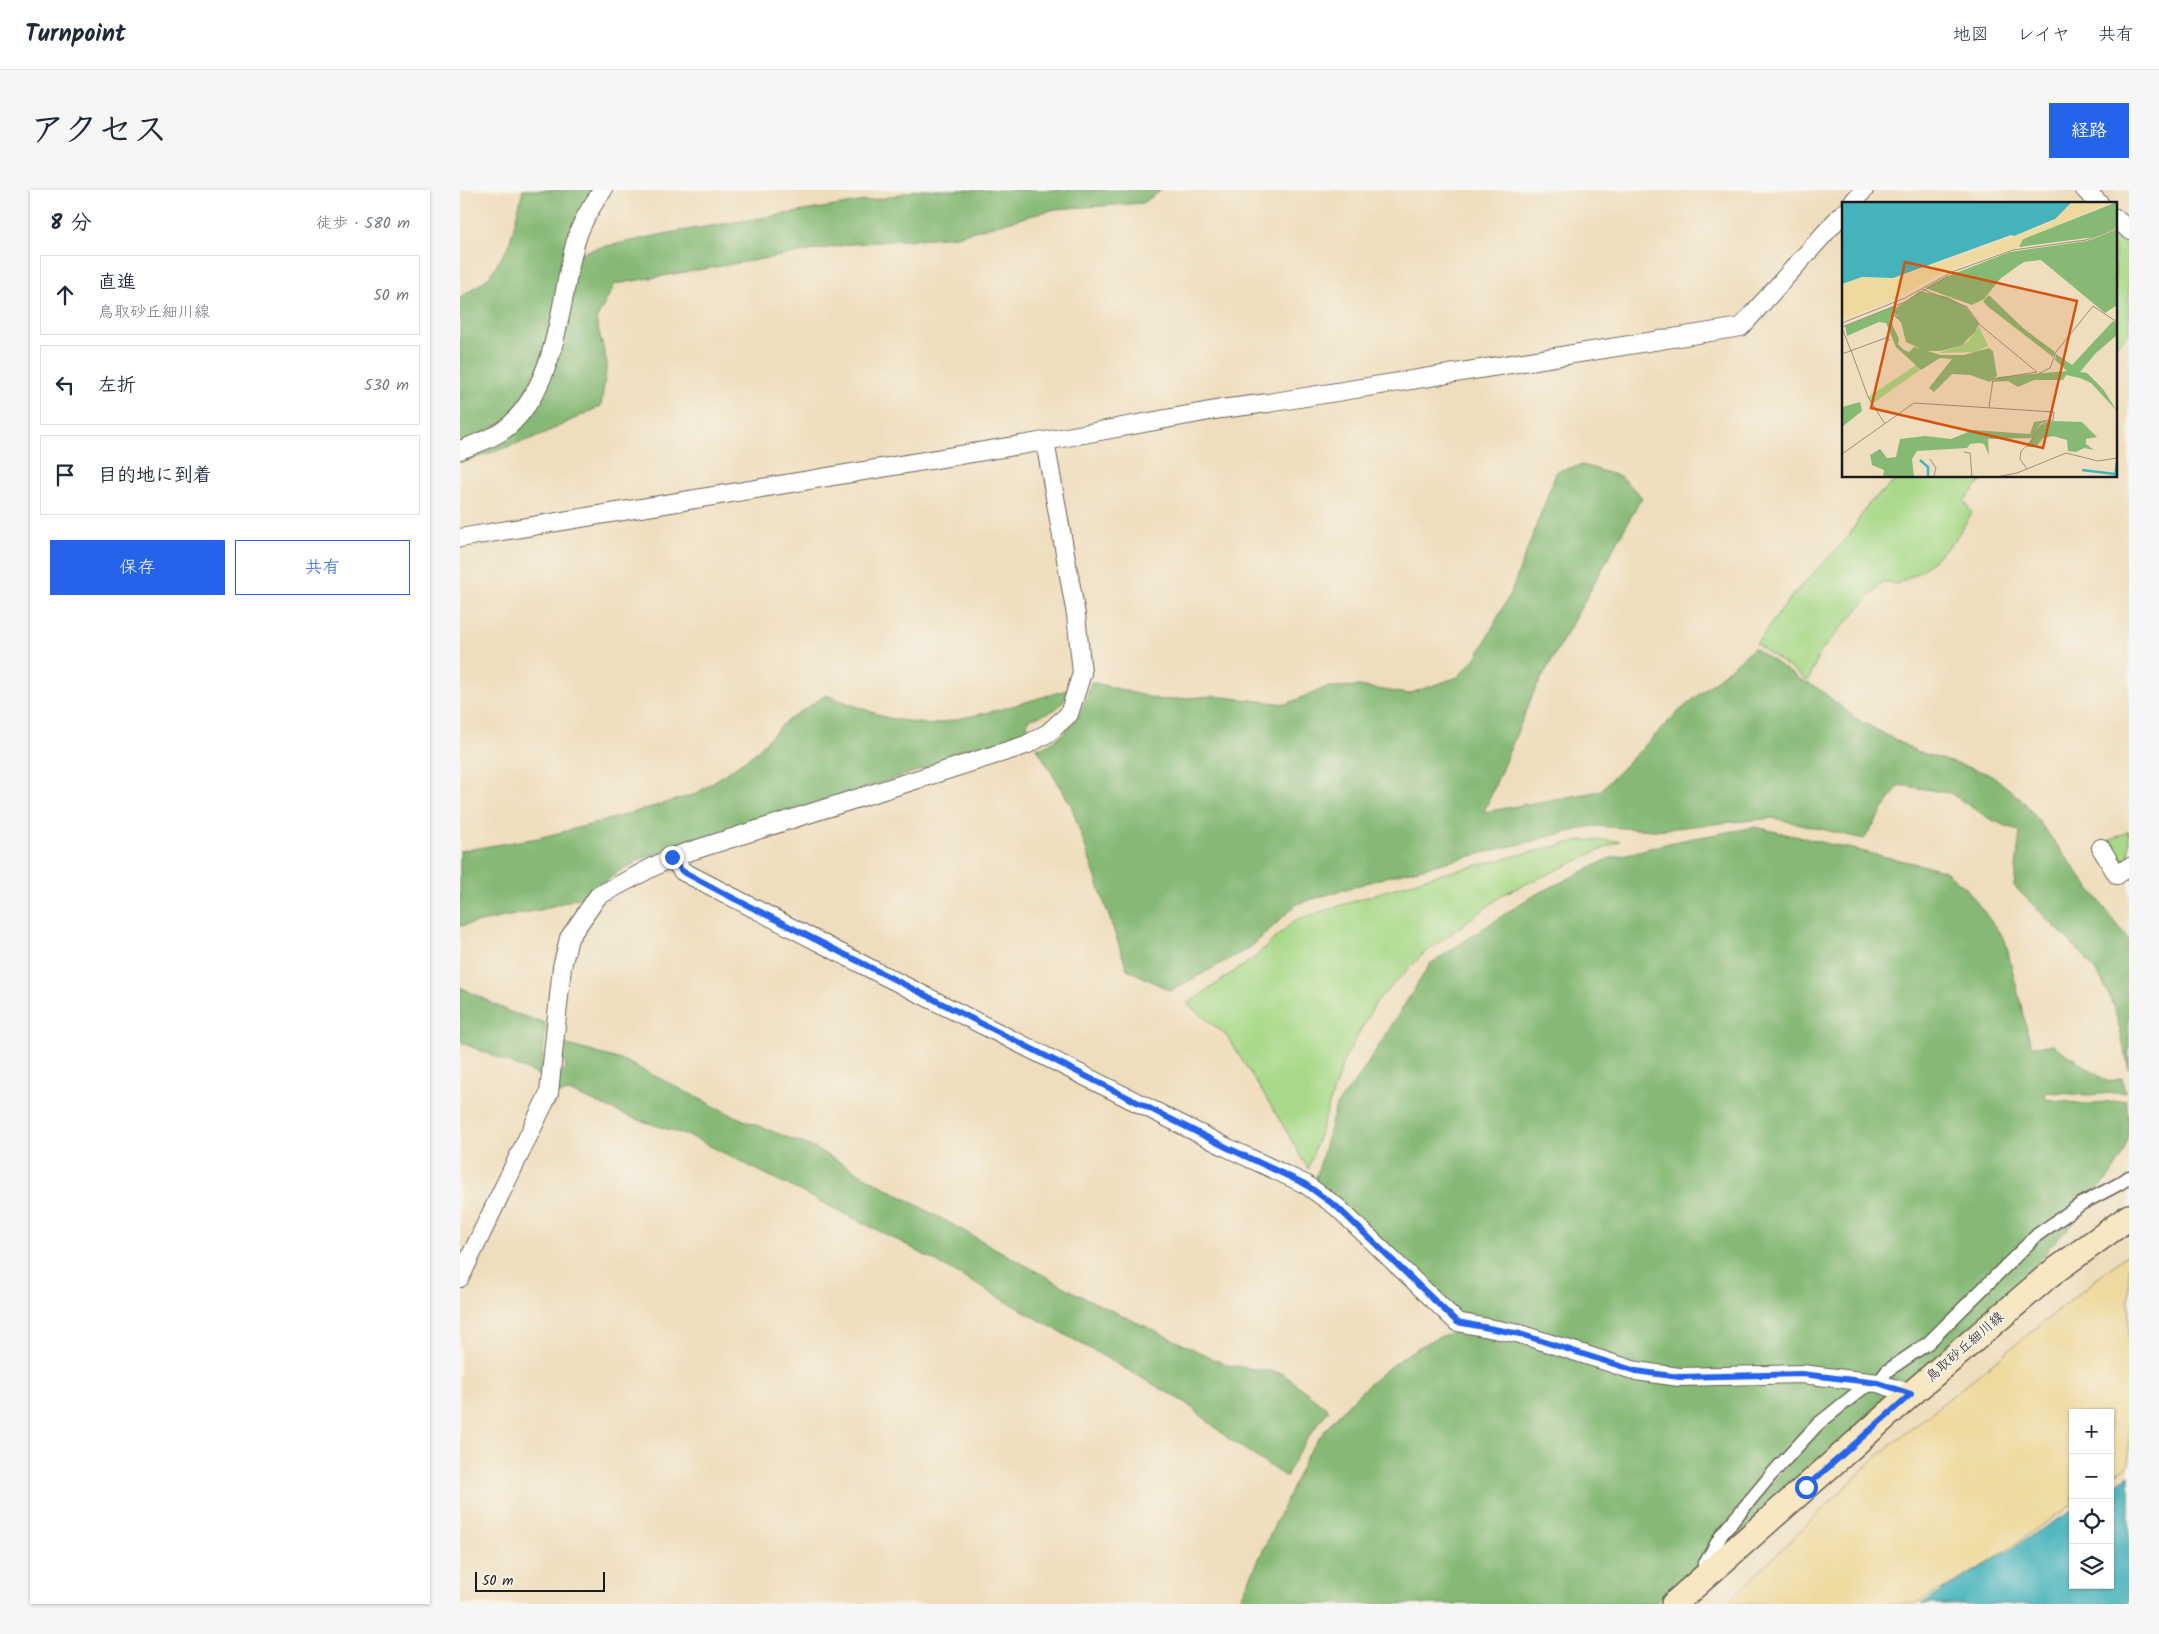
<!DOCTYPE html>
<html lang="ja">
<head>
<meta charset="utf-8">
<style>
  body { margin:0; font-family:Kalam,"Klee One",sans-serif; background:#f6f6f7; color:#1f2937 }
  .controls { position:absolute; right:15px; bottom:15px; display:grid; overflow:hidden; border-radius:0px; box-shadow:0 1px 4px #0004 }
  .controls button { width:45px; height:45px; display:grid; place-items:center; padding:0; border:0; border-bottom:1px solid #e0e1e3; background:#fff; color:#1f2937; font:25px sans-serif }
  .scale { position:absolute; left:15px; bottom:12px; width:130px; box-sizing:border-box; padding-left:5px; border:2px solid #1c1c1c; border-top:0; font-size:14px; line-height:18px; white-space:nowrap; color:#1c1c1c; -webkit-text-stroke:4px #f7f3e8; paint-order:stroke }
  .stop { position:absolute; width:15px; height:15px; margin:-11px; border:4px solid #2563eb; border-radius:50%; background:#fff }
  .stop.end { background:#2563eb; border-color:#fff; box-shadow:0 1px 5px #0008 }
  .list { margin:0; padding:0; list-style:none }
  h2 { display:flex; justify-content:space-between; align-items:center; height:65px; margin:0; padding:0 20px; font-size:21px }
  h2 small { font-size:16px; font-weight:400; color:#747a83 }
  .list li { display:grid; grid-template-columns:32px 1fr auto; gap:15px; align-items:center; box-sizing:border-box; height:80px; margin:0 10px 10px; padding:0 10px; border:1px solid #e0e1e3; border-radius:0px }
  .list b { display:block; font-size:19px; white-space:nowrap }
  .list p { margin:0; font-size:16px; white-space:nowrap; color:#747a83 }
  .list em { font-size:16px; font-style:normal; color:#747a83 }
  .actions { display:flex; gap:10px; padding:15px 20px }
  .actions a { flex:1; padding:11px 0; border:1px solid #2563eb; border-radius:0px; text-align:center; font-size:18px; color:#2563eb }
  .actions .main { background:#2563eb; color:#fff }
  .icon { flex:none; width:28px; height:28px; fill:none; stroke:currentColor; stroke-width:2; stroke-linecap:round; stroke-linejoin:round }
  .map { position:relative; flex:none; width:1669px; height:1414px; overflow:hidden; border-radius:0px }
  header { display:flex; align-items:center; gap:30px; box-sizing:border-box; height:70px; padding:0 25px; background:#fff; border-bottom:1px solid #e0e1e3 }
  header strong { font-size:24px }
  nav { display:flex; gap:28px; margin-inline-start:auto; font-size:18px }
  .intro { display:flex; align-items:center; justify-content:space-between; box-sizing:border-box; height:120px; padding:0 30px }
  h1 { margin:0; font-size:35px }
  .button { padding:12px 22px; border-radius:0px; background:#2563eb; color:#fff; font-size:18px; font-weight:700 }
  main { display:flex; gap:30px; padding:0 30px }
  aside { flex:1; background:#fff; border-radius:0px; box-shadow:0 1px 4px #0004 }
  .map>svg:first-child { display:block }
  .green { fill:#a7d988; stroke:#627a52 }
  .forest { fill:#85b974; stroke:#506a48 }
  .sand { fill:#eeda9e; stroke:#857b5d }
  .water { fill:#44b3bc; stroke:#30686c }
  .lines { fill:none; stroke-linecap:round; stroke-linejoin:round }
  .pedestrian-casing { stroke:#666054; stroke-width:15 }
  .minor-casing { stroke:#666054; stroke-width:20 }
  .secondary-casing { stroke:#666054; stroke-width:28 }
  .pedestrian { stroke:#fff; stroke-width:12 }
  .minor { stroke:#fff; stroke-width:18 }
  .secondary { stroke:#f7e8c3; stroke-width:25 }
  .route { stroke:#2563eb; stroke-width:6 }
  .labels { text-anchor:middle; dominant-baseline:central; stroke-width:4; stroke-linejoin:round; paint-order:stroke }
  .street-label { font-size:14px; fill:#1c1c1c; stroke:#f7f3e8 }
  .inset-river { fill:none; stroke:#44b3bc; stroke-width:2.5 }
  .inset-road { fill:none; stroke:#9b907d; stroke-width:1 }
  .view { fill:#d4530e; fill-opacity:0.15; stroke:#d4530e; stroke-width:2.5 }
  .inset-edge { fill:none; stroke:#1c1c1c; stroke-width:2.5 }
</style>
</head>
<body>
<header>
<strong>Turnpoint</strong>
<nav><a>地図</a><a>レイヤ</a><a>共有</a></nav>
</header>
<div class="intro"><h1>アクセス</h1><a class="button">経路</a></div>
<main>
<aside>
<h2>8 分<small>徒歩 · 580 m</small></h2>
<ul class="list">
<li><svg class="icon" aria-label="ahead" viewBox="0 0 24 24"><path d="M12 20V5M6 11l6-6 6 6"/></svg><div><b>直進</b><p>鳥取砂丘細川線</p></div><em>50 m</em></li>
<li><svg class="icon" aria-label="left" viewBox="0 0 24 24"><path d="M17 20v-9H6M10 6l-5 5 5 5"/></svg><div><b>左折</b></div><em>530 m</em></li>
<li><svg class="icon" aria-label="arrive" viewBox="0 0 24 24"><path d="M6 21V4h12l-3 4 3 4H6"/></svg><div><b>目的地に到着</b></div></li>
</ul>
<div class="actions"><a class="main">保存</a><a>共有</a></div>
</aside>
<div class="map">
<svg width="1669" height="1414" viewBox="0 0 1669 1414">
  <rect width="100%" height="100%" fill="#f7f3e8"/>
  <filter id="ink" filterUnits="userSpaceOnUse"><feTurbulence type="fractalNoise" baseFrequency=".02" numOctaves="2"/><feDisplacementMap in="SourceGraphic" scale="10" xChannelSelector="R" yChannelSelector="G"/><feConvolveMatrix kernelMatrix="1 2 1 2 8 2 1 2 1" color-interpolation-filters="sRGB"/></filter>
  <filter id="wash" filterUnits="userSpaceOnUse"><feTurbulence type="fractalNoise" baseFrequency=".0096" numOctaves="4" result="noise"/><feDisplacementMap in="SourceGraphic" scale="20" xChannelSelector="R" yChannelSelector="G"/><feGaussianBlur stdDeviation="1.12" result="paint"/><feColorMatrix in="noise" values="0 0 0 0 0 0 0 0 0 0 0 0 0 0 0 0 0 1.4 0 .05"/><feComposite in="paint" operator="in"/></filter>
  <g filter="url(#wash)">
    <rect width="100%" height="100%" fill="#efdebd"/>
    <path class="green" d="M1662,39L1669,46V144L1655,156V49Z
      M1441,286H1526L1504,311L1512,323L1494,351L1461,381L1437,394L1423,391L1361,461L1348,491L1296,454L1331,407L1388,347L1409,313Z
      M1669,641V669L1657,674L1649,651Z
      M1121,650L1160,651L1044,704L961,766L916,812L883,872L848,979L820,930L766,845L727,814L794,768L835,730L969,687Z"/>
    <path class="forest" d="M63,0H136L85,164L52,226L0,256V108L28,88L49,56Z
      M457,0H702L683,13L595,19L496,46L391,54L155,94L136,130L147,173L141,216L79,246L0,273V266L60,233L119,64L133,59L214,42L424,8Z
      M1123,275L1161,287L1182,307L1073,504L1024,622L1140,601L1217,523L1294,458L1338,488L1359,499L1395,528L1456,561L1532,585L1564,612L1669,750V879L1654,816L1642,790L1625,767L1554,696L1560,642L1530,629L1490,603L1439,595L1404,649L1313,628L1195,640L1133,636L926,687L837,714L791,757L711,801L667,779L611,615L577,558C608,549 624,522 631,492L701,510L754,506L826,514L867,497L899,496L948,504L998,487L1018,465L1051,402L1097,281Z
      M610,499C600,522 591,522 569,529L567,533L569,542L567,546L182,669L159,681L131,704L80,720L0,736V661L78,648L137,633L236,604L294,564L325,532L366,505L428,528L471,535L538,520Z
      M1295,637L1484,680L1506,698L1545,750L1571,856L1593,855L1648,892L1662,888L1665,902L1627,905L1586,902L1585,909L1625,914L1666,910C1668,921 1669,934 1669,945C1664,967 1648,994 1629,1006L1467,1150L1420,1184L1191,1179L1014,1129L1001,1124L854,995L876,916L901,884L970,774L1069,708L1148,669L1213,652Z
      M0,797L50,822L86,833L81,886L0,852Z
      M101,853L165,871L274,926L354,958L623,1107L767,1175L822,1183L869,1220C852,1241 837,1262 826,1287L769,1249L726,1213L443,1053L232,947L173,928L111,902L94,904L99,885L106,878L105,872L100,867Z
      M1632,1011L1616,1031L1589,1057L1570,1089L1449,1190L1424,1189L1570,1055Z
      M1011,1139L1027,1141L1165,1185L1337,1189L1400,1197L1359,1229L1238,1379L1194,1414H778L848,1263C880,1216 952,1144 1011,1139Z
      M1407,1198L1424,1202L1429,1207L1428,1212L1281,1343L1254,1360L1365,1232Z"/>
    <path class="sand" d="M1669,1063V1275L1650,1287V1223H1613V1314L1515,1381L1454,1414H1266L1415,1268Z"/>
    <path class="water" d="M1669,1285V1414H1461L1613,1320V1395H1650V1297Z"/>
  </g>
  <g filter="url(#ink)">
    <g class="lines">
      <defs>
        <path id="pedestrian" d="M1244,1375L1262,1344L1311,1285L1358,1234L1403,1198L1418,1193L1427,1181L1468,1153L1577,1045L1621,1014L1659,994L1669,987"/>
        <path id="minor" d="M1625,0L1640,14
          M1391,14L1404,0
          M1655,28L1669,40
          M585,251L616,425L622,483L609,524L588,543L566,555L212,667L222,681L417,782L768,958L845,994L877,1017L997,1132L1060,1144L1176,1181L1219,1187L1342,1184L1418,1193L1451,1204
          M0,260C18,253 40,246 53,232C99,184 99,114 115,54C120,35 131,16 143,0
          M0,348L585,251L761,219L808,213L1281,137L1383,23
          M1641,658L1657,685L1669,677
          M0,1088L89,903L102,777L109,748L138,706L212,667"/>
        <path id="secondary" d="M1214,1414L1451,1204L1589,1085L1669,1027"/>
      </defs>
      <use href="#pedestrian" class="pedestrian-casing"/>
      <use href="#minor" class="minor-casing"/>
      <use href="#secondary" class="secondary-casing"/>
      <use href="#pedestrian" class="pedestrian"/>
      <use href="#minor" class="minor"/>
      <use href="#secondary" class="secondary"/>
    </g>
  </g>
  <g class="lines" filter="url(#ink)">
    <path class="route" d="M212,667L222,681L265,704L768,958L845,994L877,1017L997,1132L1060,1144L1176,1181L1219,1187L1342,1184L1418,1193L1451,1204L1346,1297"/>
  </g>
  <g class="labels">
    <g class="street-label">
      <text transform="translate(1505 1157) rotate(-41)">鳥取砂丘細川線</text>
    </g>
  </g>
  <g transform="translate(1382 12)">
    <rect width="275" height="275" fill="#efdebd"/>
    <path d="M137,124L146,144L133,150L97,151L126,140ZM74,163L78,168L30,202L26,195Z" fill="#a7d988"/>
    <path d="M275,0V25L252,35L177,45L181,37ZM275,27V103L263,111L199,58L182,60L173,66L158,77L142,97L130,103L83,86L106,74L168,50L245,39ZM78,89L106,95L124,105L137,122L133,130L120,143L99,149H83L64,140L59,120L51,113L59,114L51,112V108ZM147,93L181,126L213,150L211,155L145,104L141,99ZM54,103L50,109V122L57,137L56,142L62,148L67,150L72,145L99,153H122L147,146L151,149L155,174L148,180L128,173L110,172L92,190L87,186L110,157L98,156L79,168L54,145L44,121L37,120L5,134L3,124ZM271,119L275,121V133L254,151L238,170L245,171L261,187L275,209L249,181L238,176L224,173L221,178H192L176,185L166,179L150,180L156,175L225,169L213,158L214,152L230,163ZM18,200L20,209L0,225V205ZM210,217L198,222L191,236L146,237L147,253L142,242L137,241L128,242L125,246L75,249L70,257L72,275H41L42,268L30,263L28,253L38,247L45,256L54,255L58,237L83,234L109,237L131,228L188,232L192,220ZM211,219L240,220L255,235L244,237V242L252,248L242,246L234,250L226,249L225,238L211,234L201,236L194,245H184L198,224Z" fill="#85b974"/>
    <path d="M231,0H270L181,37L176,45L106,68L49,99L0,118V82L5,79L20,76H51L130,50L208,21Z" fill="#eeda9e"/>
    <path d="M0,0H230L213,17L172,34L169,33L51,76L20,75L0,82Z" fill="#44b3bc"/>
    <path class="inset-river" d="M78,258L86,265V275M240,268L273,272M273,275L275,260"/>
    <path class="inset-road" d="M80,87L125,105L138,123L195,170L151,177L147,206M0,121L63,96L110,70L171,48L244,38L275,26M0,125L63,100L106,74M0,126L9,149M9,148L26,195L43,222M0,152L46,135L47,139M196,172L208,166L214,150L251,104L275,120M122,250L128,251L130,275M0,252L72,201L212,210L211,218L199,223L189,240L179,249L178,257L185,267M88,257L94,266L92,274M154,275L175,271L224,251L256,259L275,256"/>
    <path class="view" d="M63,60L235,99L201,246L29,206Z"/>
    <rect width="275" height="275" class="inset-edge"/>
  </g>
</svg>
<div class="controls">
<button>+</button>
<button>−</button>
<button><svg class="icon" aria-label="locate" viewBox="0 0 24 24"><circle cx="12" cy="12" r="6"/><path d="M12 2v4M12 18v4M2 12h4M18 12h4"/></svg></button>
<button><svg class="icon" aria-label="layers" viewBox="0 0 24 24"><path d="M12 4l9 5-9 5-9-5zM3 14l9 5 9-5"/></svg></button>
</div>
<div class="scale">50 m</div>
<div class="stop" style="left:1346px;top:1297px"></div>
<div class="stop end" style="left:212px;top:667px"></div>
</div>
</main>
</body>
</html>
